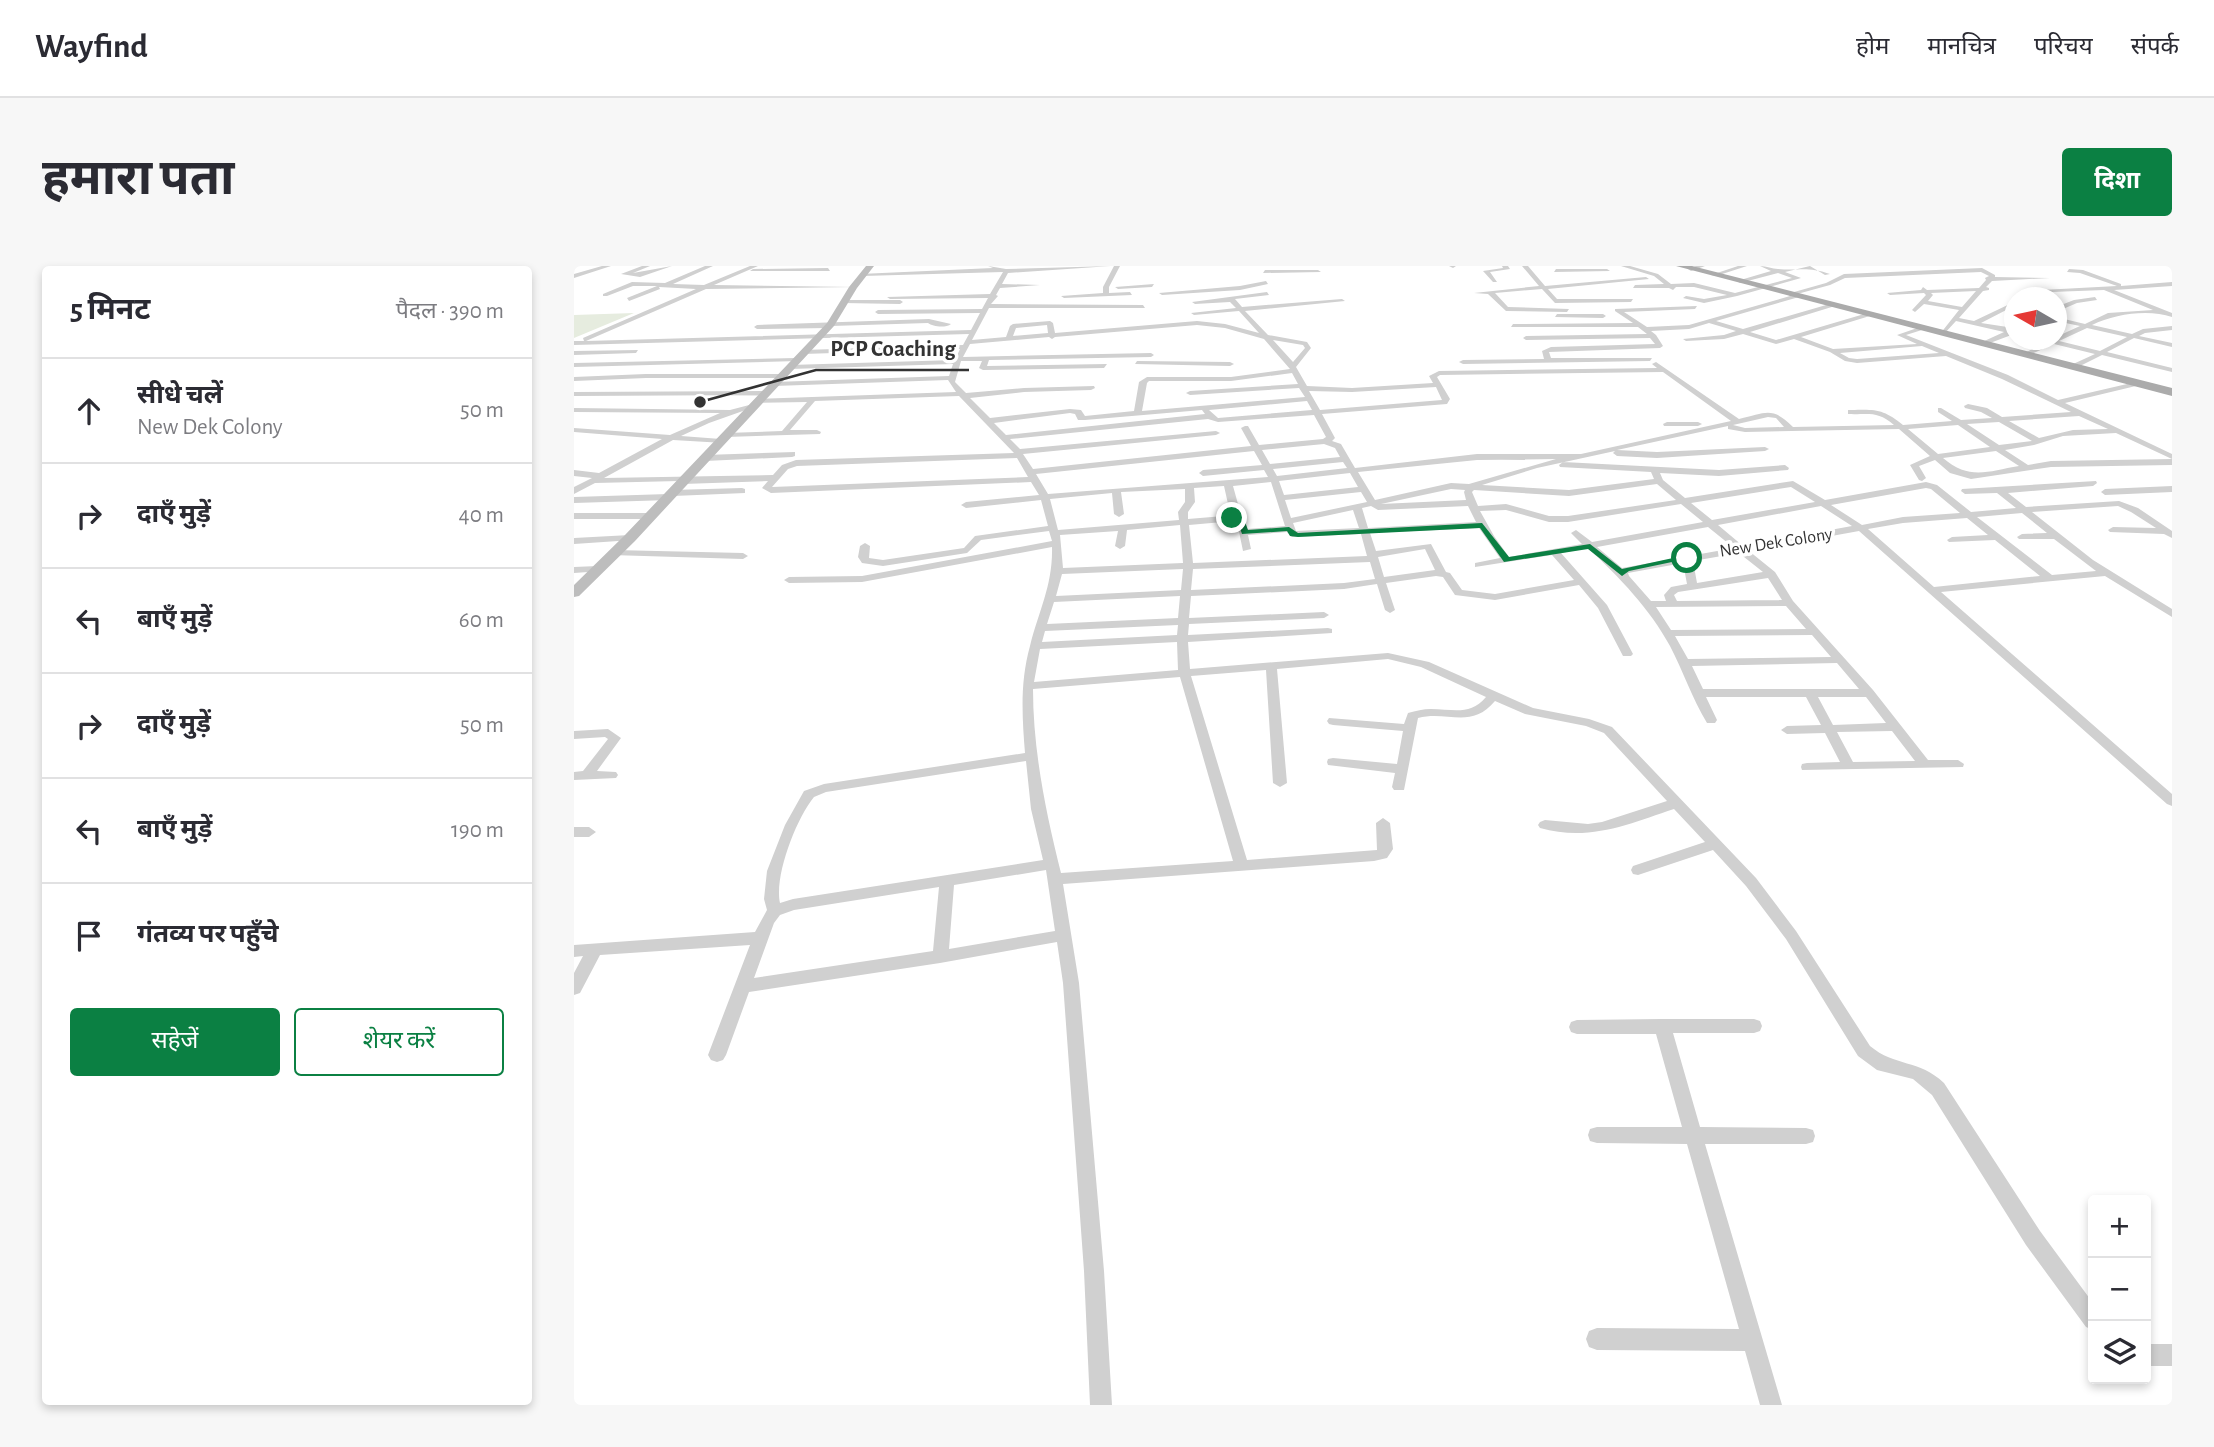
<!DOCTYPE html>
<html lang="hi">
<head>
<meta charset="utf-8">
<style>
  body { margin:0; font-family:"Alegreya Sans","Noto Sans Devanagari",sans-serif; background:#f7f7f7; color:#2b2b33 }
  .controls { position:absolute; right:21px; bottom:21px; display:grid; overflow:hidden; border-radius:7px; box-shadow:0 4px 10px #0003 }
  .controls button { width:63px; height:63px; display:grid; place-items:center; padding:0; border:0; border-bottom:2px solid #e1e1e2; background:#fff; color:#2b2b33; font:35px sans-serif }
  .compass { position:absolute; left:1430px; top:21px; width:63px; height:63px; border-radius:50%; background:#fff; box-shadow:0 4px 10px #0003; rotate:279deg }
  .stop { position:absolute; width:21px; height:21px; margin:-16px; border:5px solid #0b8043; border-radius:50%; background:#fff }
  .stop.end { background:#0b8043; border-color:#fff; box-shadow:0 2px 7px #0008 }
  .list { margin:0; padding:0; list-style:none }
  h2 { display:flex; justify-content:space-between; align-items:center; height:91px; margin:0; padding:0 28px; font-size:30px }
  h2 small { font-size:23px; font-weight:400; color:#7c7c81 }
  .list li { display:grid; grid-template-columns:46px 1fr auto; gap:21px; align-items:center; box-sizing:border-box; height:105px; padding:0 28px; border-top:2px solid #e1e1e2 }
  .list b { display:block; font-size:26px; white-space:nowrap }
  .list p { margin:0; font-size:23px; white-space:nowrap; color:#7c7c81 }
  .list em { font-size:23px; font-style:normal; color:#7c7c81 }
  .actions { display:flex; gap:14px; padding:21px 28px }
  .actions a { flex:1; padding:16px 0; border:2px solid #0b8043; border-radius:7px; text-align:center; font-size:24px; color:#0b8043 }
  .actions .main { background:#0b8043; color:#fff }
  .icon { flex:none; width:38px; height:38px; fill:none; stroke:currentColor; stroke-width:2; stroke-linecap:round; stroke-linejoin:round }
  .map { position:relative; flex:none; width:1598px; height:1139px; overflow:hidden; border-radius:7px }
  header { display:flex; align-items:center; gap:42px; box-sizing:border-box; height:98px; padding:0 35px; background:#fff; border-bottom:2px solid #e1e1e2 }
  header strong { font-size:33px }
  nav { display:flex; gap:38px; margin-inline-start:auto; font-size:24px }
  .intro { display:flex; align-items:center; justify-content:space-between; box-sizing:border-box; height:168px; padding:0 42px }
  h1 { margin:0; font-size:49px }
  .button { padding:18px 32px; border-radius:7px; background:#0b8043; color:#fff; font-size:24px; font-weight:700 }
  main { display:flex; gap:42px; padding:0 42px }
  aside { flex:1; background:#fff; border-radius:7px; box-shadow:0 4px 10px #0003 }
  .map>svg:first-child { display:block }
  .green { fill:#e6ecdf }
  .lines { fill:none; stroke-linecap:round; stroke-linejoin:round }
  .street { fill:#d0d0d0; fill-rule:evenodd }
  .secondary { fill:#bdbdbd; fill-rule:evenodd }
  .primary { fill:#ababab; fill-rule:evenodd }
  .route { fill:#0b8043 }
  .labels { text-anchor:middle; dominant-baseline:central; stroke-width:7; stroke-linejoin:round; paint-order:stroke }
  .far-street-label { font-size:18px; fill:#333; stroke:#fff }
  .leader { fill:none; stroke:#333; stroke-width:2.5 }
  .callout-dot { fill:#333; stroke:#fff; stroke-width:2.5 }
  .callout-label { font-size:23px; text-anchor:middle; font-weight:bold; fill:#333; stroke:#fff; stroke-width:7; stroke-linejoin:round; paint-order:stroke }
</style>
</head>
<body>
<header>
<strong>Wayfind</strong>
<nav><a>होम</a><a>मानचित्र</a><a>परिचय</a><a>संपर्क</a></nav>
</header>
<div class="intro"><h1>हमारा पता</h1><a class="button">दिशा</a></div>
<main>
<aside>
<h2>5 मिनट<small>पैदल · 390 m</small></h2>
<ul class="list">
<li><svg class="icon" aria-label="ahead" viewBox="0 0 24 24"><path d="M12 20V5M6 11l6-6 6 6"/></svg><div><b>सीधे चलें</b><p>New Dek Colony</p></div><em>50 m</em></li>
<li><svg class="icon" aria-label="right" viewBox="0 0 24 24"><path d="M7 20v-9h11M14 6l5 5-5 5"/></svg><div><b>दाएँ मुड़ें</b></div><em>40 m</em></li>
<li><svg class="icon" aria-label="left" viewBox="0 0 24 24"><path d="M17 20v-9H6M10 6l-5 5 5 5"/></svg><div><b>बाएँ मुड़ें</b></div><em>60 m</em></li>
<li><svg class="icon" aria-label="right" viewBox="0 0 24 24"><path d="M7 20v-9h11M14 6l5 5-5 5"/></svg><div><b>दाएँ मुड़ें</b></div><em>50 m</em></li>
<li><svg class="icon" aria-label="left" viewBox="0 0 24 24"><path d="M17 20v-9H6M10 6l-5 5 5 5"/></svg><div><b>बाएँ मुड़ें</b></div><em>190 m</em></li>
<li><svg class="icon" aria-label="arrive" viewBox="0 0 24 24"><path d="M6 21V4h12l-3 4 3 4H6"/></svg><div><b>गंतव्य पर पहुँचे</b></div></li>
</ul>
<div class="actions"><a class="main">सहेजें</a><a>शेयर करें</a></div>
</aside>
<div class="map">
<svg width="1598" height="1139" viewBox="0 0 1598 1139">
  <rect width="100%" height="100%" fill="#fff"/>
  <path class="green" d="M60,47L0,72V49Z"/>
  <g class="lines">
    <path class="street" d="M28,0H37L0,12V8Z
      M68,0H76L59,7L98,0L66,11L47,8Z
      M131,0H139L99,18L130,19L176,0H184L140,19L282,21L132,23L12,75L397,64L406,47L304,48L301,46L304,44L408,43L414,32L316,33L313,31L416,28L429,6L289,10L286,8L419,2L414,0L432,3L537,0L434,7L428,18L466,19L426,22L422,29L424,30L417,38L569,39L571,42H415L398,74L432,71L436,60L439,58L476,55L479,57L481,67L623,55L651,58L685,67L665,45L620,49L617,47L662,42L656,36L621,38L618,36L693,26L695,29L661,33L668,41L768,33L771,35L671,45L694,69L733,76L737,82L722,101L733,120L778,122L859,117L855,110L865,105L1083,102L1078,98L1082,96L1165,153C1192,147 1198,140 1219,161L1320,159C1303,144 1294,149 1274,148V144H1277C1301,143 1310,143 1329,159L1378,155L1364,146V142H1367L1387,154L1418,152L1407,146L1391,142L1390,140L1394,138L1413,142L1428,151L1497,146L1428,113L1372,90L1283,97L1271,95L1256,86L1220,73L1202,78L1169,68L1150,73L1112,75L1109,73L1150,69L1162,65L1135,57L1115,63L1077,65L1082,69L1089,80L1086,82L975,86L977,92H1078L1076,95L889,98L885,96L889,94L970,93L968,85L977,81L1081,78L1076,72L952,74L949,72L952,70L1073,68L1064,61H937L939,58L1059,57L1041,45V43L1123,40L1121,43L1050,46L1073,61L1115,59L1223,28L1225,31L1142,55L1169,63L1259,37L1261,40L1176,66L1202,74L1297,46L1299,49L1227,71L1259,83L1343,78L1323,69L1349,60L1351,63L1332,69L1434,109L1484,134L1566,115V119L1491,137L1598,188V199L1477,201L1397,213L1376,207L1361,194L1345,200L1352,212L1348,215L1345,214L1336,199L1356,190L1325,163L1171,166L1154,163V160L1043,184L1083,186L1191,181L1195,183L1191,185L1083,192L1043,190L1039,187L1041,185L963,202L908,219L995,224L1080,213L1077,206L986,201L985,199L989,196L1145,204L1211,199L1215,202L1214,204L1145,210L1086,207L1089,214L1111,232L1219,215L1251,234L1352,216L1363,219L1397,246L1442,242L1423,227L1391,228L1387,225L1388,223L1522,215L1523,217L1519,220L1434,227L1452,241L1545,235L1564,242L1598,265V272L1590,268L1536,266L1534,264L1539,261L1582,262L1557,246L1544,240L1458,246L1519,294L1598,343V351L1531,310L1367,326L1598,528V540L1593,538L1285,265L1175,285L1201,306L1219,335L1299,424L1354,494H1384L1390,498L1389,501L1228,504L1227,501L1228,498L1233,497L1266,496L1251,467L1213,468L1207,464L1213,460L1247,459L1232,431H1132L1143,454L1141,457H1133C1118,432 1109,405 1096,380C1076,343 1046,312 1014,282L987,287L1033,339L1059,388L1057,390H1049L1024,342L1005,319L921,334L881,329L869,311L862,310L812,317L821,344L816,347L811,344L803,318L770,323L617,330L615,352L750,346L755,349L750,352L615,358L614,369L754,362L758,363V367L614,376L616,403L814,387L855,396L959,442L1015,453L1038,461L1182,612L1222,665L1296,780C1321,801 1345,793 1370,817L1466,965L1519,1037V1064L1512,1061L1452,979L1358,829L1339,813L1303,804L1284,790L1212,673L1172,620L1139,584L1064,609L1059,608L1057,604L1059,600L1131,576L1100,543C1055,558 1015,576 966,562L964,559L966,556L971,554L1014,558L1028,556L1093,535L1030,467L1012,460L951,448L921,435C897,464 873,444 844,452L830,524H820L818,521L821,507L754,499L753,496L754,493L759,492L823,498L829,465L759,459L755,458L753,455L755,452L830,458L834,447C842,445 849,443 857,443C879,443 896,450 912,431L847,401L814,393L703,403L713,517L706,521L699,517L692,404L617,410L673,594L803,584L802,557L809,552L816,557L819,583L813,592L800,595L489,618L505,717L530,1005L538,1139H516L510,1005L489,717L483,676L366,697L175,726L152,789L149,794L143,796L137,794L134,789L176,679L26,689L6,727L0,729V707L9,690L0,691V679L181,666L193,644L190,633L193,605L211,559L230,525L250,518L451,487C448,449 446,416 456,380C465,344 479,319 478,281L288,316L215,317L210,314L215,311L288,310L478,275L475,265L407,274L393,287L309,300L288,297L284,291L286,280L291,277L296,280L295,292L309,294L390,282L401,270L474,260L467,234L392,242L387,239L392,236L465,229L457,216L197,227L188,222L194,215L109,218L105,215L21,217L0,228V221L18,212L0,210V204L25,207L88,173L0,166V162L96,169L146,147L0,146V142L156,144L179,138L183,140L135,157L107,170L147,173L151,175L150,177L99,174L30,212L199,209L208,199L222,194L440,187L385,130L241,135L216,164H243L247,166L246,168L152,171L148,169L152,167L208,165L233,136L180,137L179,135L183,133L382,126L374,114L200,120L196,118L200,116L375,110L379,98L216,103L212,101L216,99L381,94L386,83L229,88L226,86L229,84L389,79L395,68L0,79V75H10L9,72L122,23L85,21L86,23L55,35L53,32L83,20H59L33,30H29V28L58,16L91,17ZM473,59L474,67L439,70L442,62ZM623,59L651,62L690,73L716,103L657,111H573L565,116L560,145L511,150L507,144L496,143L416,152L396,132L450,126L517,124L521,122L520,120L450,122L392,127L381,116L387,95H408L405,102L409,104L530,102L533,98L413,100L415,94L577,91L580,89L577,87L389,91L396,78L475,71L478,73L481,71ZM699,74L729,79L731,82L719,96ZM1348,80L1365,87L1283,93L1275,92L1266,87ZM1089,106L1157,155L1007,188H903L781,202L767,178L758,175L761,172L748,148L873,138L876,133L863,111L866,109ZM718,107L724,118L616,125L612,127L616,129L725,122L731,131L568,145L573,117L575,115H657ZM862,121L868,134L746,144L735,125L778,126ZM733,135L738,144L644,152L635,144ZM628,144L631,148L432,169L420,157L496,147L501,148L504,154H511ZM740,149L752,171L749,173L685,179L674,160H671L667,162L677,180L459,203L449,188L642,169L646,167L642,165L446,183L436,173L634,153L644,156ZM1505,150L1534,163L1499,164L1465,172L1435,155ZM1194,151L1202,152L1210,161L1171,162L1159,159ZM1425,156L1458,175L1425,179L1393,158ZM1384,159L1416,181L1364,188L1334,163ZM1542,167L1598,193L1477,195L1454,199L1431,184L1460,179L1489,170ZM750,178L761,182L766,191L696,198L688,184ZM680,185L688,199L629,204L625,207L629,210L690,204L694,211L474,228L462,208ZM1422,185L1445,200C1414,205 1396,215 1369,192ZM443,192L454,211L198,221L214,203L223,200ZM982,193L895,218L877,217L801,234L784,206L903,194ZM769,196L773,202L703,210L699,203ZM776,207L784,221L710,229L705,215ZM697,216L711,260L673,263L670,253L662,249L614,253V246L621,236L620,222L650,220L654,238L659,241L664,238L659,220ZM1083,218L1102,234L994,250H975L932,238L904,240L898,226L900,224L995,230ZM1217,221L1241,236L1138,254L1117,237ZM1352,222L1357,223L1386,247L1329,251L1288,259L1257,239ZM611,223V236L604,246L605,254L484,264L476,233L538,227L540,248L545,251L550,248L547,226ZM877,223L891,224L890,226L892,234L807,238ZM787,226L793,236L717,252L711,234ZM1107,238L1129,256L1018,276L1002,264L997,267L1008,278L935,291L920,270L906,245L932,244L975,256H994ZM797,240L804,244L894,240L902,256L794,262L788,242ZM1247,240L1278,260L1169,280L1144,259ZM779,244L785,262L722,265L719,257ZM1448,247L1473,267L1448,268L1443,271L1445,273H1480L1522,305L1478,309L1403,251ZM1393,252L1414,269L1378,271L1373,274L1375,276L1421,274L1466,310L1360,321L1294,263L1329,257ZM660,255L663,256L669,285L677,283L674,269L713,266L718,271L787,268L793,290L619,297L615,259ZM606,259L609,297L489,302L486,269L544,265L541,280L546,283L551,280L553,264ZM1134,261L1160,282L1048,302L1023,281ZM905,262L926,292L901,297V301L978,289L1000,314L921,328L888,324L876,307L872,306L857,278L802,285L796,267ZM851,283L861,304L810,311L804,291ZM1165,287L1189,306L1123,317L1119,295ZM796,296L801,313L770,317L617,324L619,303ZM1109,297L1113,318L1097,321L1090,329L1092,335H1077L1055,310L1054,307ZM609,303L607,324L482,330L488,308ZM1194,312L1208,334L1103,335L1100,329L1104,326ZM606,330L604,352L473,358L480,336ZM1212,340L1232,363L1097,364L1082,341ZM604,359L603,369L468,376L471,365ZM1238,369L1257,391L1114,393L1101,370ZM603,376L604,404L460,416L466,383ZM1263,397L1285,423H1129L1118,400ZM606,411L659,595L487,607C472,547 459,485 459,423ZM1244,431H1292L1312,457L1259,459ZM1318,465L1341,495L1279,496L1263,466ZM452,495L457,543L469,594L219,633L206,637C200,610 222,553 240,531L252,526ZM472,604L481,665L375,683L380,619ZM365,621L359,685L180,712L200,657L206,649L220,644Z
      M540,0H546L535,21V27L556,26L558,29L490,32L487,30L529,27V21Z
      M875,0H882L879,2Z
      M928,0H934L936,3L916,6L923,16H919L909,5L929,2Z
      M948,0H954L971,20L1072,11L1075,13L974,23L983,33H1059L1057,36L981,37L968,23L921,27L934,41L995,43L993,46L932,45L914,28L900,27L965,20Z
      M1047,0H1056L1084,8L1097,18L1120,17L1161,27L1218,12L1204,7L1166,17L1163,15L1197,5L1186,0C1193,0 1198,3 1204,3C1226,5 1233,0 1256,8L1251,9L1236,0L1211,6L1227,12L1163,30L1130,37L1109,32L1112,30L1130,33L1153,29L1120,21H1102L1099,24L1095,22H1059L1061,19L1090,18L1080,10Z
      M1122,0H1131L1117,5L1114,3Z
      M1164,0H1173L1142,10L1137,9Z
      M254,2L256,5H176L179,3Z
      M1408,2L1421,9V11L1476,12L1418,15L1412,21L1415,22V24L1409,25L1385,52L1400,55L1440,36V40L1407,57L1440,62V68L1408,80L1406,77L1430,66L1382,55L1370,68H1366L1385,44L1350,38L1341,46L1338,44L1352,29L1350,27L1316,29L1313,27L1347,24L1349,21L1353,24L1405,22L1412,14L1411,12L1415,10L1407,6L1271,12L1256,19L1216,30L1213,28L1252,17L1270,8ZM1402,25L1388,41L1354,35L1359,29L1357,27Z
      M982,3H1033L1036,5L980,6Z
      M1495,3L1509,4L1547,18V20L1598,16V20L1540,24L1598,47V51C1574,43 1541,48 1518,59L1558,68L1569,63L1598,60V64L1571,67L1565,70L1598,77V81L1560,72L1533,86L1598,102V106L1528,89L1500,103L1497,99L1521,88L1480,78L1453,90H1449V88L1475,74H1482V71L1506,60L1482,55V51L1511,58L1534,47L1579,44L1530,24L1452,27L1449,25L1543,20L1506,7L1493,6ZM1513,62L1553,71L1526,85L1485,75Z
      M691,4H744L747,6L689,7Z
      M692,15L694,18L666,24L588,29L585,27L666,20Z
      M580,18L578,21L544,23L541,21Z
      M1521,31L1523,34L1503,37L1482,46V41L1500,34Z
      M271,34H326L329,36L326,38L269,37Z
      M983,48H1029L1032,50L1029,52L981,51Z
      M355,53L377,58C372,62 359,61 354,57L257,60L254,62L183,63L180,61L183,59Z
      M64,84L62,87L0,89V85Z
      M222,92L224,95L0,101V97Z
      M563,95L656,96L660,98L656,100L561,98Z
      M72,108H208L212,110L208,112H72L0,115V111Z
      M194,125V129H191L0,130V126Z
      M1093,156H1124L1128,158L1124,160H1090L1089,158Z
      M221,186V190L218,191L131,195L127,192L131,189Z
      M1598,220V226L1531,229L1527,226L1531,223Z
      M168,222L171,223V227L99,230L98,233L95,234L0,237V231L94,228L95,225L98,224Z
      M0,247H76L81,250L76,253H0Z
      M56,269L59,270V274L0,278V272Z
      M40,284L169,287L174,290L169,293L37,289V285Z
      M24,300L29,303L28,305L0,307V301Z
      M34,463L47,472L23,505L42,506L44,509L42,512L0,514V506L9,505L34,473L31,471L0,473V465Z
      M0,561H15L22,566L15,571H0Z
      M1088,753H1180L1186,755L1188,760L1186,765L1180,767H1099L1126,861L1232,862L1239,864L1241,870L1239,876L1232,878H1131L1208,1139H1186L1171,1085L1023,1084L1015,1081L1012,1073L1015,1065L1023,1062L1165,1063L1113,878L1023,877L1016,875L1014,869L1016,863L1023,861H1108L1082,768H1003L997,766L995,761L997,756L1003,754Z
      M1572,1078H1598V1100H1572Z"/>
    <path class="secondary" d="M292,0H300L283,22L260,60L61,275L5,330L0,331V319L51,269L253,57L275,21Z"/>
    <path class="primary" d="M1102,0H1118L1598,122V130Z"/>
  </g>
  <path class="route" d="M658,250L670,253L674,264L715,261L724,267L908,257L935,291L1016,278L1048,303L1113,289L1117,292L1055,305L1048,310L1014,283L930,296L906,262L724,271L716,270L713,265L668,268L664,256L654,252Z"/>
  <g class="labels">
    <g class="far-street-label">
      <text transform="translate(1202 277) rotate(-9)">New Dek Colony</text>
    </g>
  </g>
  <path class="leader" d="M126 136L242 104H395"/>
  <circle class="callout-dot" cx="126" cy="136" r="7"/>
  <g class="callout-label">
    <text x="319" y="90">PCP Coaching</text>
  </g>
</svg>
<div class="controls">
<button>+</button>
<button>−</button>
<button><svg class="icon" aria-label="layers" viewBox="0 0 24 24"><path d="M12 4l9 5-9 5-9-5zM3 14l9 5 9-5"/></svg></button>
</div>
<svg class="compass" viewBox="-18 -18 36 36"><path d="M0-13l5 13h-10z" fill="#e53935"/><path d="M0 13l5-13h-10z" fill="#7c7c81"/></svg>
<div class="stop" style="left:1113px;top:292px"></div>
<div class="stop end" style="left:658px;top:252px"></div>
</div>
</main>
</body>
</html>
